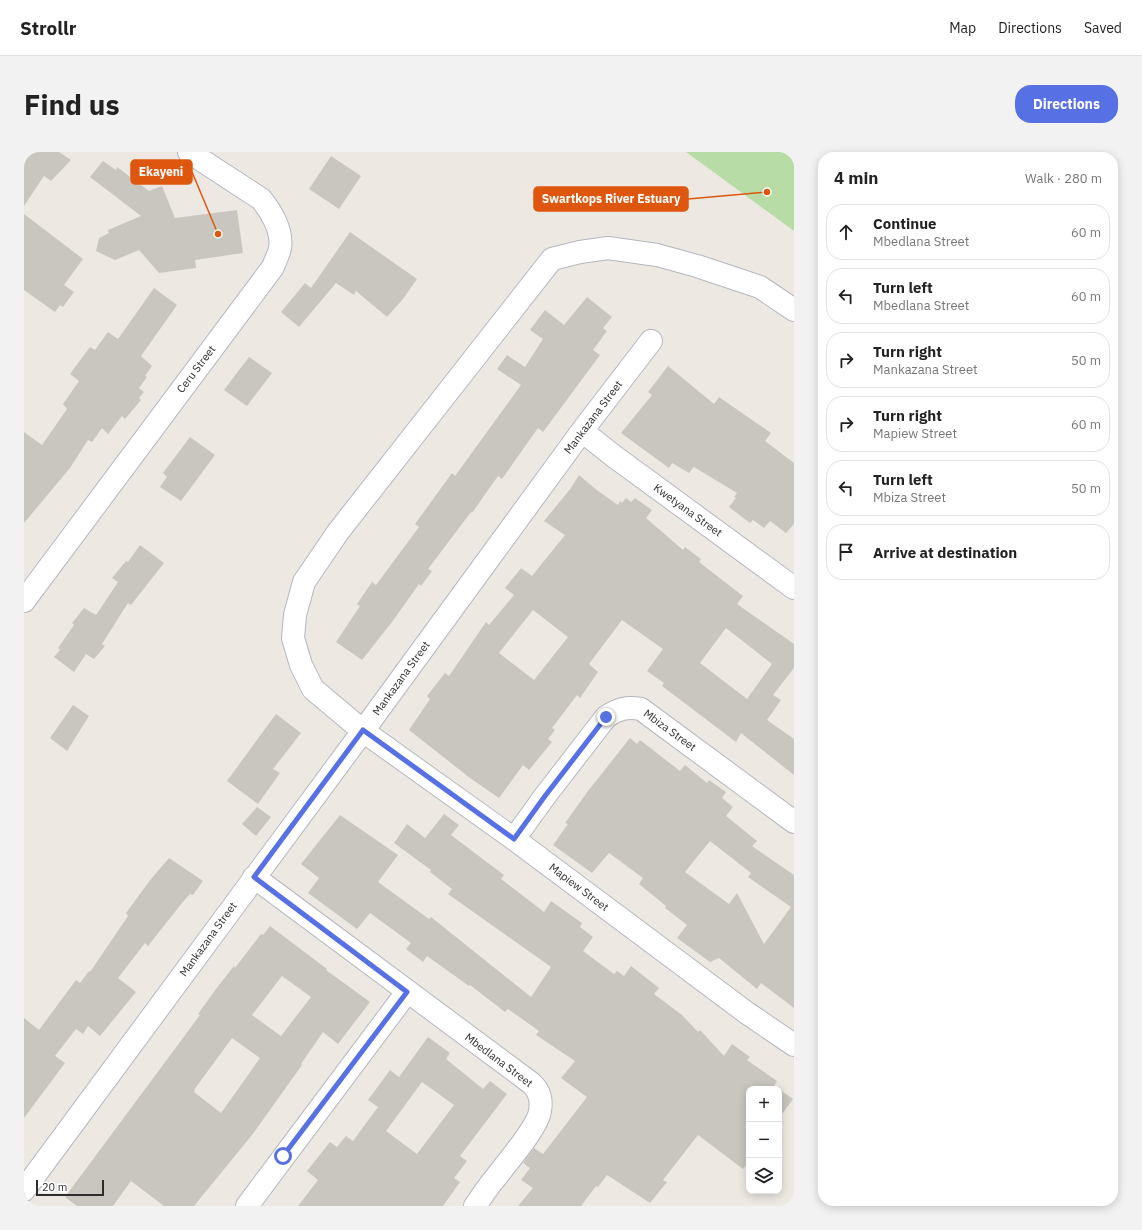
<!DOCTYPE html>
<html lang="en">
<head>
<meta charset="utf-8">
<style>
  body { margin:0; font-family:"IBM Plex Sans",sans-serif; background:#f2f2f2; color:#222 }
  .controls { position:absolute; right:12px; bottom:12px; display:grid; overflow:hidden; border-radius:8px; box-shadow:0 2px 10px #0003 }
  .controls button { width:36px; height:36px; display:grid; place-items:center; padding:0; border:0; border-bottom:1px solid #e0e0e0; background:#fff; color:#222; font:20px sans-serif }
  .scale { position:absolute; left:12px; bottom:10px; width:68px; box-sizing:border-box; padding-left:4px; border:2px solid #2d2d2d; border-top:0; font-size:11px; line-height:14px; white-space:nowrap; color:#2d2d2d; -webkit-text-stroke:3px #fff; paint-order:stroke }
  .stop { position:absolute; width:12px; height:12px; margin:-9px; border:3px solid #5770e4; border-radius:50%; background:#fff }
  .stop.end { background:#5770e4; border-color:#fff; box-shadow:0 1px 4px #0008 }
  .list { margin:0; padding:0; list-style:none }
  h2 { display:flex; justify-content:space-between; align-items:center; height:52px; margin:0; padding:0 16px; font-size:17px }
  h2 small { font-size:13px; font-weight:400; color:#767676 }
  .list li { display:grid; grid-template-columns:26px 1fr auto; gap:12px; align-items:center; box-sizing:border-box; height:56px; margin:0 8px 8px; padding:0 8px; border:1px solid #e0e0e0; border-radius:16px }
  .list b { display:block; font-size:15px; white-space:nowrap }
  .list p { margin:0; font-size:13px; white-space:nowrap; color:#767676 }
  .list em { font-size:13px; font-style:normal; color:#767676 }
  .icon { flex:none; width:22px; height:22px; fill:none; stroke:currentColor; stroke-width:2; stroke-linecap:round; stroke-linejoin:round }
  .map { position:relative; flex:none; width:770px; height:1054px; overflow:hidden; border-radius:16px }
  header { display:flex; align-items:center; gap:24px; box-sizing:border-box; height:56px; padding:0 20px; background:#fff; border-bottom:1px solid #e0e0e0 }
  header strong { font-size:19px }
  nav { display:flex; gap:22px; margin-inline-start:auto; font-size:14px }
  .intro { display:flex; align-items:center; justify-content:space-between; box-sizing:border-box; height:96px; padding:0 24px }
  h1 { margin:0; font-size:28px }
  .button { padding:10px 18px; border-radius:16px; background:#5770e4; color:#fff; font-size:14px; font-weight:700 }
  main { display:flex; gap:24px; padding:0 24px }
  aside { flex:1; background:#fff; border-radius:16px; box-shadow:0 2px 10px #0003 }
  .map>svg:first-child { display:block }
  .green { fill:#b8dca6 }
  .building { fill:#c9c6c0; fill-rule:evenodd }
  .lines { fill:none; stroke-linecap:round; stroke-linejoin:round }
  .minor-casing { stroke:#b5b7bf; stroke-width:24 }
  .minor { stroke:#fff; stroke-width:22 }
  .route { stroke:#5770e4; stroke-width:5 }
  .labels { text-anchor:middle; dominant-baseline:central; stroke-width:3; stroke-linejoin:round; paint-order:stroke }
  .street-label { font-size:11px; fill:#2d2d2d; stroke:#fff }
  .leader { fill:none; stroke:#df570e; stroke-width:1.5 }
  .callout-dot { fill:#df570e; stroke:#fff; stroke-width:1.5 }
  .callout { fill:#df570e; stroke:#df570e; stroke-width:1.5 }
  .callout-label { font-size:12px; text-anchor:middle; font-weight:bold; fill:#fff }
</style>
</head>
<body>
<header>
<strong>Strollr</strong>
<nav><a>Map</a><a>Directions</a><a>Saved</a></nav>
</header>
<div class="intro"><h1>Find us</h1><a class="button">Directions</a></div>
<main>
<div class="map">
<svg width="770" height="1054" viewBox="0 0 770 1054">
  <rect width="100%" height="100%" fill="#ede8e2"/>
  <path class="green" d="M662,0H770V79Z"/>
  <path class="building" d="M0,0H35L47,8L27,29L20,24L0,54Z
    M307,4L337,24L315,57L285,37Z
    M79,9L92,18L93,15L125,39L138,34L151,66L213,58L219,101L171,108L172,116L135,121L115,98L91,108L72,99L75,86L85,81L84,78L117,64L66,25Z
    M0,62L59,107L40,133L50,140L39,155L36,153L31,160L0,138Z
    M326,80L393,127L379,147L363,165L332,139L330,143L312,131L275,175L257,160L281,131L287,136Z
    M130,136L153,153L117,204L128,214L121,224L123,225L115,236L120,240L115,246L117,248L101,267L98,264L84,282L78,276L68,290L64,288L46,316L0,371V280L18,293L43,257L39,252L55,229L46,222L66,195L71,198L84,180L94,187Z
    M563,145L588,165L579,176L583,179L569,198L576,203L519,280L514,276L478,327L474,324L448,361L447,360L404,417L408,419L397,434L395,432L368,470L338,508L312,490L336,454L333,452L348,430L352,433L395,375L391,372L428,321L431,324L497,233L473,217L483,203L501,215L519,187L506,178L521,158L540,173Z
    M225,205L248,221L223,254L200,238Z
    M644,214L690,252L695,245L747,281L741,289L770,311V372L762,381L746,369L740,376L729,368L726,371L705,355L712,346L710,345L713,341L670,315L665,321L648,311L645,316L597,281L628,243L624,240Z
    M166,285L191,303L157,349L136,335L143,325L139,321Z
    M555,323L574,339L594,353L596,349L598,351L602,346L607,350L611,346L628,358L622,366L659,398L661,395L677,407L675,410L719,444L713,452L770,492V516L749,543L757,548L743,568L770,587V623L717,581L712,590L638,534L640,531L623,519L639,497L598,468L565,512L574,520L556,546L553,543L528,576L531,578L524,587L528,590L505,618L499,613L475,646L446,626L385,578L406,547L403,544L421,521L425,524L462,470L465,473L490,443L481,436L497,416L508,424L541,383L520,369L547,336ZM509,458L544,485L510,528L475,501ZM702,476L748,512L723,547L676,511Z
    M116,393L140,411L107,453L104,451L78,492L81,494L70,507L62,502L50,520L30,505L36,498L34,496L50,473L48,471L60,456L72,463L94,430L88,426L102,409L104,410Z
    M49,553L65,564L43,599L26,586Z
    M252,562L277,581L249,617L256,621L234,652L203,629Z
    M606,586L613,592L616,588L656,619L661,613L683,631L685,628L702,640L698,646L709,655L702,664L733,689L728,694L770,723V856L737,831L733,837L695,806L686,810L653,786L663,773L641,756L642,754L615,732L619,726L585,701L568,721L529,693L544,672L541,671L564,639ZM686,689L727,721L724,725L767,755L740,792L713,741L705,752L661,720Z
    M233,655L247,665L232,684L218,672Z
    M420,662L435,673L427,683L480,723L477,727L520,760L527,749L558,771L556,775L569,785L559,799L590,822L593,819L600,824L607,814L635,836L630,842L658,863L674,880L676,878L700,904L708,892L726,905L723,908L753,929L750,934L754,937H725V1009L719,1017L674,983L639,1028L643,1030L626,1051L583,1023L574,1035L572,1034L557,1054H494L509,1036L497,1028L506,1016L499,1011L510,996L519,1002L563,945L537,926L551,909L512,883L515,879L484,857L481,860L446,833L445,834L403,804L399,810L382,797L387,791L346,761L333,777L284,741L295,726L277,712L316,663L374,703L354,730L405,767L407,765L507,845L527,815L424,742L428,737L406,720L407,718L370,691L383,672L401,686Z
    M145,706L179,729L169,743L166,742L158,751L124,794L121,791L94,826L112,840L76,884L64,874L59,882L52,877L31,904L41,911L0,966V866L15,878L52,828L56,831L65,819L66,820L104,764L102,761L127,727Z
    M246,774L303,817L302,818L346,850L314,892L299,880L277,912L278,913L228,983L170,1054H140L107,1029L89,1054H53L41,1045L176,863L174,862L192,837L210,814L211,816L237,782L239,783ZM258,824L287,845L257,884L228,863ZM208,886L236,906L197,961L170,940L171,938H170Z
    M404,885L426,901L422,907L459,937L466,929L483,942L436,1004L443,1009L430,1026L436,1030L419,1054H274L294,1028L283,1019L306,990L313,995L322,984L329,989L354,955L344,948L366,918L375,925ZM398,930L430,953L393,1002L362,979Z
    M755,937L769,947L755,966Z"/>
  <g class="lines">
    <defs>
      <path id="minor" d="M770,158L736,135L673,114L633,103L584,96L556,100L528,107L314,380L280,430L271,463L269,486L277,513L289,537L339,579L490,687L723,861L770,893
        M558,279L591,305L770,436
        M0,449L249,115C251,109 255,102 256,96C259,79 247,59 237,47L165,0
        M490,687L521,644L582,565C594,557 603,554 617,557L770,670
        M230,725L507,931C515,938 518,948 516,959C514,975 484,1009 473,1024C465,1033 458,1044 451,1054
        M0,1038L339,579L558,279L627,189
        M223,1054L383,840"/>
    </defs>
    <use href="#minor" class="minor-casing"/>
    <use href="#minor" class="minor"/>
  </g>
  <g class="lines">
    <path class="route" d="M259,1004L383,840L230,725L339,578L490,687L521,644L582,565"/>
  </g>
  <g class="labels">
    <g class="street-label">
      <text transform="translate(172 217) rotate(-53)">Ceru Street</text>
      <text transform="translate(569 265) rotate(-53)">Mankazana Street</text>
      <text transform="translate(664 358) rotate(36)">Kwetyana Street</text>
      <text transform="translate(377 526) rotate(-54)">Mankazana Street</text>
      <text transform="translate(646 578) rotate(36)">Mbiza Street</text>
      <text transform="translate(555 735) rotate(37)">Mapiew Street</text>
      <text transform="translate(184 787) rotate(-54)">Mankazana Street</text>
      <text transform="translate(475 908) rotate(37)">Mbedlana Street</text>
    </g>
  </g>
  <path class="leader" d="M194 82L168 20M743 40L664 47"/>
  <g class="callout-dot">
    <circle cx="194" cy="82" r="4"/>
    <circle cx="743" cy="40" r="4"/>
  </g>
  <g class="callout">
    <rect x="107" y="8" width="61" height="24" rx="4"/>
    <rect x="510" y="35" width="154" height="24" rx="4"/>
  </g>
  <g class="callout-label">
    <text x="137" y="24">Ekayeni</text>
    <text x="587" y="51">Swartkops River Estuary</text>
  </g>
</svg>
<div class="controls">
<button>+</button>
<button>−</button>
<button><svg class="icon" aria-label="layers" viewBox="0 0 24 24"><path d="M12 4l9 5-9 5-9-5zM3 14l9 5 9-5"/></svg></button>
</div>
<div class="scale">20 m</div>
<div class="stop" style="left:259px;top:1004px"></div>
<div class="stop end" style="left:582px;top:565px"></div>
</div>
<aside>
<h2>4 min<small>Walk · 280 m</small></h2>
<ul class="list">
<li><svg class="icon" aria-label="ahead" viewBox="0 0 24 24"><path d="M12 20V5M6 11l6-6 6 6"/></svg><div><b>Continue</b><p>Mbedlana Street</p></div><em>60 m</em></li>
<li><svg class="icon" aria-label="left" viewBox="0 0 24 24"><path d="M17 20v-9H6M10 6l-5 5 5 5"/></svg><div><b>Turn left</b><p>Mbedlana Street</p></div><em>60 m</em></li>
<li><svg class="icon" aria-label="right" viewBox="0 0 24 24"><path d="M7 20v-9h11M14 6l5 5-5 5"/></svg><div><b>Turn right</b><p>Mankazana Street</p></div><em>50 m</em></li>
<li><svg class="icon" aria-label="right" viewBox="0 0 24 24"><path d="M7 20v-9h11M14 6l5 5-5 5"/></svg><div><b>Turn right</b><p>Mapiew Street</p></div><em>60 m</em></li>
<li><svg class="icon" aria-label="left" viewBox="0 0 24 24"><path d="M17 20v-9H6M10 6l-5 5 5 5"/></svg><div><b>Turn left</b><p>Mbiza Street</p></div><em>50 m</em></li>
<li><svg class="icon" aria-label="arrive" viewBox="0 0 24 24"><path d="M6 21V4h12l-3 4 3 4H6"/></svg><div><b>Arrive at destination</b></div></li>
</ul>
</aside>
</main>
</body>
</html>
